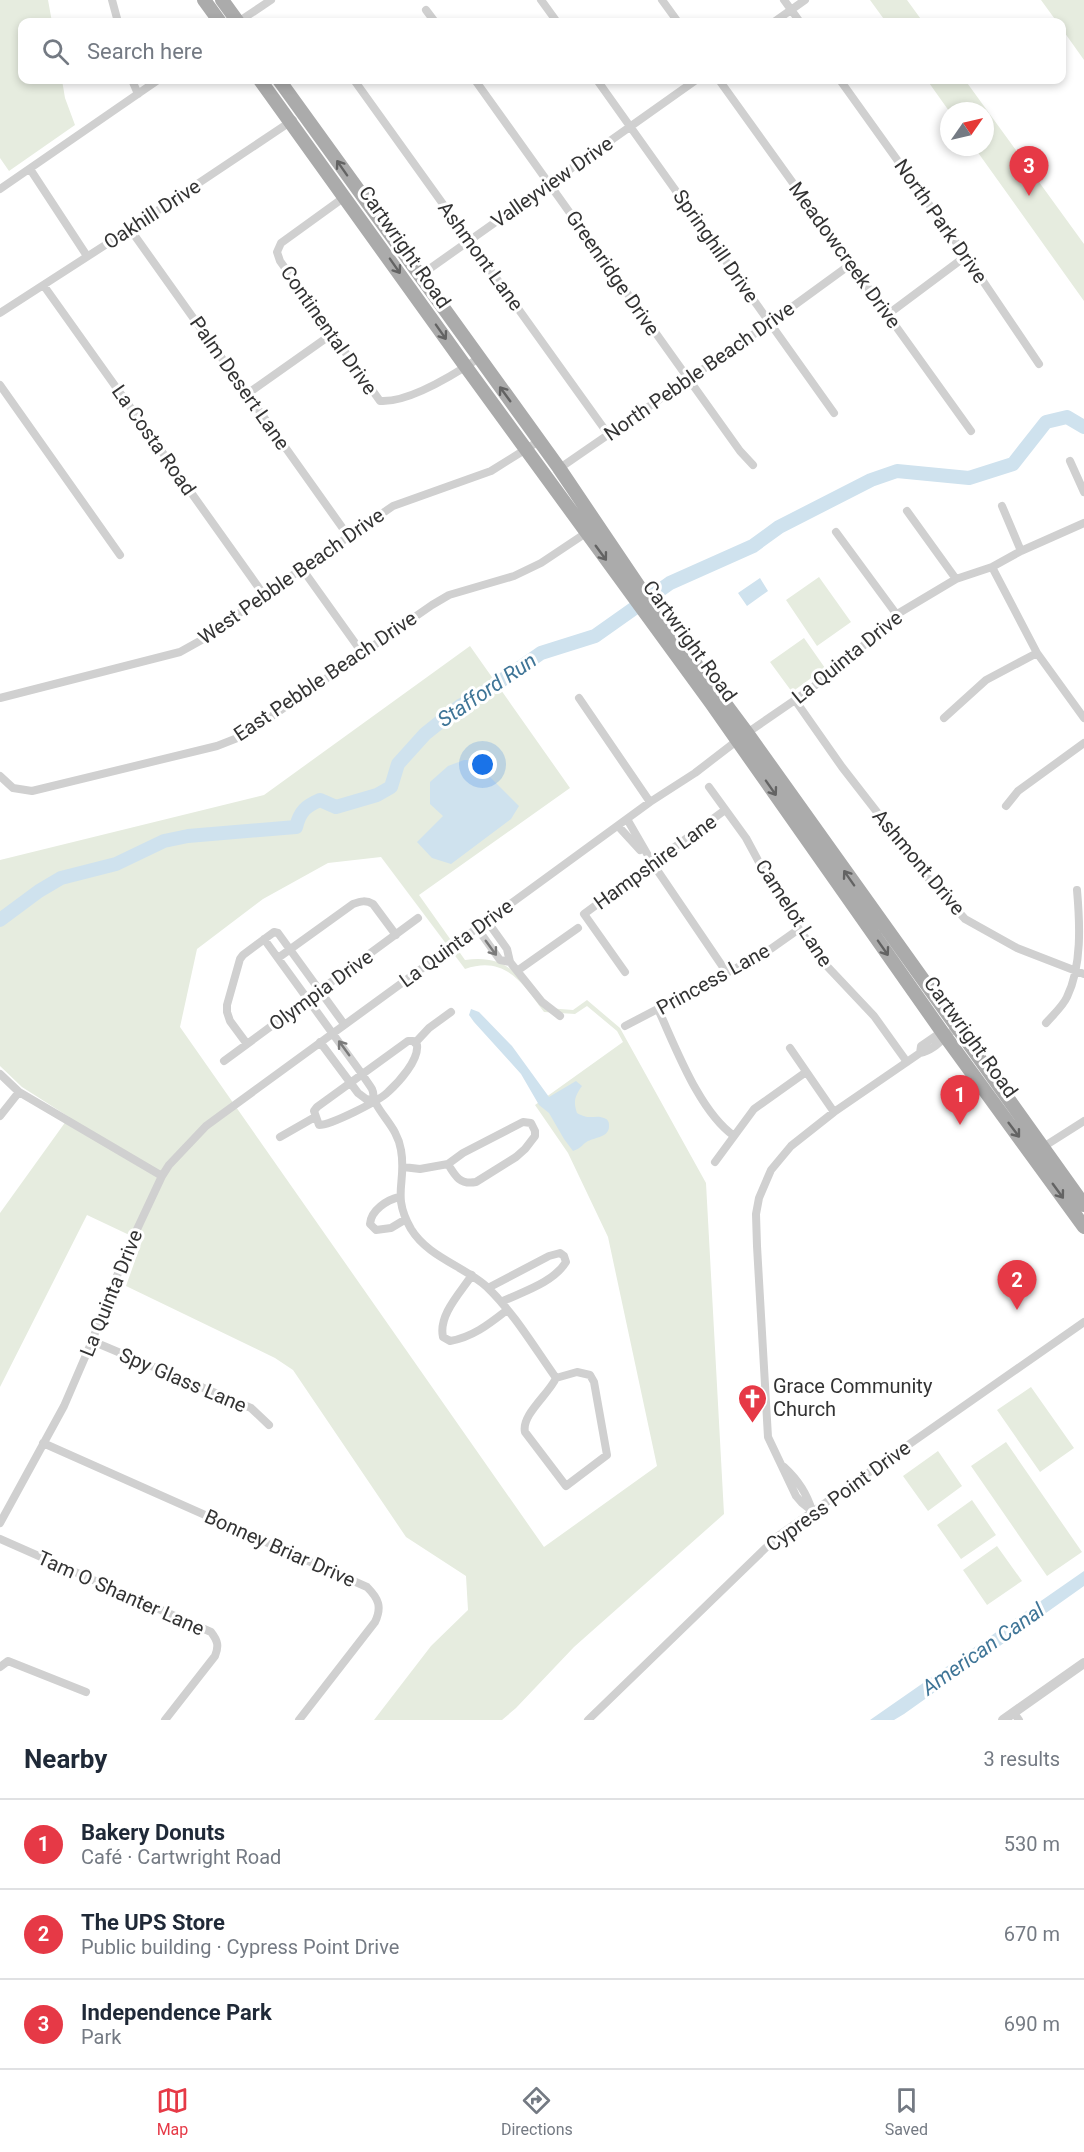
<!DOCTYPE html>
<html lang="en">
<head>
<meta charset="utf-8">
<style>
  body { margin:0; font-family:Roboto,sans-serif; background:#f6f6f7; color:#1f2937 }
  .compass { position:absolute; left:940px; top:102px; width:54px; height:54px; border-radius:50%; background:#fff; box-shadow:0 3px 9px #0003; rotate:56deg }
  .you { position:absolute; left:483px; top:765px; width:21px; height:21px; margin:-15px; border:4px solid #fff; border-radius:50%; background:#1a73e8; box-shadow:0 0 0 9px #1a73e833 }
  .badge { display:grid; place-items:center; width:39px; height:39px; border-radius:50%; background:#e63946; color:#fff; font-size:20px; font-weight:700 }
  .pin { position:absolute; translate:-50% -50px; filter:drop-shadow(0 2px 3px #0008) }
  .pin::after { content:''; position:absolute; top:32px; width:21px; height:18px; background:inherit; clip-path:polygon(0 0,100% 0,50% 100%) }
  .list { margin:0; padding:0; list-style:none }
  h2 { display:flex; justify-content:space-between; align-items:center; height:78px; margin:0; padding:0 24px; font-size:26px }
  h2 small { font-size:20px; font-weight:400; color:#747a83 }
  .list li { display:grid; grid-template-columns:39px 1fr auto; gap:18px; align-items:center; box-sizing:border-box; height:90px; padding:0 24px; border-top:2px solid #e0e1e3 }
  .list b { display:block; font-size:22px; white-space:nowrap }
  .list p { margin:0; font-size:20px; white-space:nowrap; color:#747a83 }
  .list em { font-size:20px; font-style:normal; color:#747a83 }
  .icon { flex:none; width:33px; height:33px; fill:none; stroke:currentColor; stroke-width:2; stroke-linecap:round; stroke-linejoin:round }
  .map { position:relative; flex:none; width:1084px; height:1720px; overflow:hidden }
  .search { position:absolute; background:#fff; box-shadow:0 3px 9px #0003; left:18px; right:18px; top:18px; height:66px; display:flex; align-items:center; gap:15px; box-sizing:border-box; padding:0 21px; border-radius:12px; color:#747a83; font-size:22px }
  .sheet { height:348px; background:#fff }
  nav { display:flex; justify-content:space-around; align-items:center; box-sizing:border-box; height:84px; border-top:2px solid #e0e1e3; background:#fff; font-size:16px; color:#747a83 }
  nav a { display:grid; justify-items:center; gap:3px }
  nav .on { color:#e63946 }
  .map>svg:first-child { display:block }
  .green { fill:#e6ecdf; fill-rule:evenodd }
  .water { fill:#cfe2ee }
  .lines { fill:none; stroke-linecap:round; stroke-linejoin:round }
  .river { stroke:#cfe2ee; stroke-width:14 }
  .minor { stroke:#d0d0d0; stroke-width:8 }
  .tertiary { stroke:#d0d0d0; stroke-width:10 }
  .primary { stroke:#ababab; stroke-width:14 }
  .oneway { stroke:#636363 }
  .oneway2 { stroke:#7a7a7a }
  .labels { text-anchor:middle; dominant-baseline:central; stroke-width:6; stroke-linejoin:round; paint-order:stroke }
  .street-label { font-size:20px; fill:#333; stroke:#fff }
  .poi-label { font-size:20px; fill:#333; stroke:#fff; text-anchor:start }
  .water-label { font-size:21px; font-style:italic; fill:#3f7597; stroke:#fff }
</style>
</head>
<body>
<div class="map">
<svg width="1084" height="1720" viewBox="0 0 1084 1720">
  <rect width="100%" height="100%" fill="#fff"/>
  <path class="green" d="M0,0H48L52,22H22V80H62L65,98L75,125L9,171L0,158Z
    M870,0H907L923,22H886Z
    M1041,0H1084V60L1062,29V22H1057Z
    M927,80H965L1084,244V301L974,147H985V111H949Z
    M819,577L851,622L817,646L786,600Z
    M804,638L825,668L792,692L770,662Z
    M470,646L570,788L419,895L465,960C510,954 519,978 547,1008L573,1010L587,1000L620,1028L706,1183L724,1514L574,1647L516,1708L502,1720H374L431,1646L468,1610L466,1576L406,1537L293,1370L275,1358L126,1286L142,1241L87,1215L0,1387V1213L69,1117L22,1087L0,1066V860L264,795ZM381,857L465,969C506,955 523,984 544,1012L575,1014L587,1006L617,1031L623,1042L535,1105L568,1153L608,1237L657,1466L544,1547L180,1027L197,949L263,899L328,863Z
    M1031,1387L1074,1448L1040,1472L997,1410Z
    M1006,1442L1082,1552L1047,1576L971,1466Z
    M938,1451L962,1486L928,1511L903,1476Z
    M972,1500L996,1535L961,1559L937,1525Z
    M997,1546L1022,1581L987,1605L963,1570Z"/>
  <path class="water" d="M760,578L768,591L747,606L738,593Z
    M464,760H473L519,806L511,819L451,864L432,858L417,842L443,816L430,804V782L448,766Z
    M471,1009L479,1012L512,1046L549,1097L576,1081L582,1086C575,1096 573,1101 577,1113C591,1121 594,1114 604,1118C607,1119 609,1121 609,1125C610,1137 596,1137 588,1141C581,1145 582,1148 573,1151L564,1139L549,1113L539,1105L521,1074L474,1022L469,1015Z
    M1084,1571V1586L904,1714L894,1720H870Z"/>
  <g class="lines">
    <path class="river" d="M0,920L39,891L61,878L116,864L164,841L188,836L296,827C300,811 306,806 320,800L336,807L377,795L391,787L398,764L425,734L460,706L482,694L541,653L595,636L670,583L753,546L779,527L871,480L897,471L969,478L1013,464L1046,422L1067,417L1084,427"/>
    <path class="minor" d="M112,0L118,22
      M541,0L557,22
      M662,0L678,22
      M784,0L800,22
      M426,10L435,22
      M238,22L271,0
      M774,22L805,0
      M132,80L138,94
      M354,80L608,434
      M475,80L740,451L753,465
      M597,80L834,413
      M719,80L971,431
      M840,80L966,256L1039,364
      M30,169L87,256
      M0,189L158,80
      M346,196L281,243L277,252L280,261L380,401C409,403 455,374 479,358
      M130,229L349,537
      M418,277L696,80
      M44,286L264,595
      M0,313L130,229L293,120
      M887,315L966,256
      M0,385L120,555
      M247,394L332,334
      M1070,461L1084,492
      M557,470L770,323L851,264
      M1002,506L1021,551
      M907,511L956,579
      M836,532L897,615
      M992,567L1037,653L1084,718
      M303,570L363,654
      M0,698L180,652L207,637L264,595L393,506L491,471L539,441
      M579,698L650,802
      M795,700L842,767L929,879L965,919L1017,948L1084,974
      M944,718L986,680L1037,653
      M0,776L13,788L32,791L217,746L245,735L432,605L449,595L514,576L541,563L589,531
      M709,787L746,838L773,888L799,929L824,963L874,1016L907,1062
      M1006,806L1018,791L1084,743
      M627,819L653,864L727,973
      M618,826L640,850
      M487,921L507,949L510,962L542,1002L560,1016
      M477,928L500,960L510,962
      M264,939L362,1074C365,1079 369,1084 372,1089C374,1093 373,1098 375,1102C384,1119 398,1130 401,1150C407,1183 391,1194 411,1229C428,1257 464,1266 487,1287C514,1313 534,1347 556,1378
      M278,958L353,904C361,901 366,900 373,904L396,935
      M517,971L578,928
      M625,972L584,914L725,810
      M658,1009C676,1048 699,1111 734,1136
      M1046,1023C1053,1015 1063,1006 1067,997C1082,966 1080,924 1077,890
      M625,1026L765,953L799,929
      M408,1041H413L417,1045C419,1060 399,1082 388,1092C379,1101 331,1125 319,1125L314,1111L317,1107Z
      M320,1042L358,1093L366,1099L374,1101
      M415,1043L429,1028L451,1012
      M247,1044L230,1021L227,1012V1005L240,959L243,955L274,932L278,933L344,1024
      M790,1048L834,1112
      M920,1053L921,1046L937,1035L945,1036
      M224,1061L418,918
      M0,1074L19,1092L162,1176
      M0,1116L19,1092
      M280,1137L315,1117
      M1040,1149L1084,1121
      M715,1162L754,1109L806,1072
      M403,1167L420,1169L448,1164L463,1153L523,1122L531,1123L535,1131V1136L525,1149L516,1157L476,1182C460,1185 455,1176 448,1164
      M399,1197C387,1200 371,1210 370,1224L376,1230L391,1228L406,1219
      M472,1275C461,1292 438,1315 443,1337L450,1341C473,1337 489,1324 507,1310
      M488,1288L549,1256L560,1253L564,1256L566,1262C553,1283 522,1292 501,1302
      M92,1341L251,1408L269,1425
      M577,1372L590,1375L594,1382L607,1455L566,1486L525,1432C521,1415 549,1394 556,1378Z
      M43,1443L367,1587C379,1599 382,1607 375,1622L299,1720
      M784,1467C797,1479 807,1493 812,1511
      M812,1511L802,1503L796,1496L768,1437L757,1246L756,1214L759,1198L771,1170L791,1146L834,1112L920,1053C936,1050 943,1037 956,1028
      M0,1523L64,1406L92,1341L125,1255L162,1176L169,1165L206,1126L221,1115L650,802L695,773L747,733L795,700L839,668L899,613L956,579L992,567L1021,551L1084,523
      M0,1539L211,1632C218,1641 219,1646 215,1656L165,1720
      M0,1667L8,1661L86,1692
      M1014,1713L1019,1720
      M588,1720L778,1536L1084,1322"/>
    <path class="tertiary" d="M1003,1720L1084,1663"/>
    <path class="primary" d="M204,0L220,22
      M222,0L238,22
      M260,80L466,367L711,703L945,1036L1084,1227
      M279,80L559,468L648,600L747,733L1084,1205"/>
  </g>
  <defs><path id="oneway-shaft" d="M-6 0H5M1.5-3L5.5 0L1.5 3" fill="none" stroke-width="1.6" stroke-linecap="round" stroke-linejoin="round" transform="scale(1.5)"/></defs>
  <g class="oneway">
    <use href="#oneway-shaft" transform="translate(342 168) rotate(-125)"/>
    <use href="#oneway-shaft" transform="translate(395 266) rotate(55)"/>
    <use href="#oneway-shaft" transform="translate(441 332) rotate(55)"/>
    <use href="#oneway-shaft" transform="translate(505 394) rotate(-126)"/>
    <use href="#oneway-shaft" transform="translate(601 553) rotate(54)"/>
    <use href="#oneway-shaft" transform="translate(771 788) rotate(55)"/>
    <use href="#oneway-shaft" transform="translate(849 878) rotate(-125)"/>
    <use href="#oneway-shaft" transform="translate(883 948) rotate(55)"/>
    <use href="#oneway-shaft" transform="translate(1014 1130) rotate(53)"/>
    <use href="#oneway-shaft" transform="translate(1058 1191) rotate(54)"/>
  </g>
  <g class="oneway2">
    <use href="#oneway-shaft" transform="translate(491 948) rotate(54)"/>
    <use href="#oneway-shaft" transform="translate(344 1048) rotate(-126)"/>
  </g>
  <defs>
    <symbol id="church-pin" viewBox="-11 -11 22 30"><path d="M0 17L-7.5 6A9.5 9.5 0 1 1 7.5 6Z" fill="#e63946" stroke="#fff"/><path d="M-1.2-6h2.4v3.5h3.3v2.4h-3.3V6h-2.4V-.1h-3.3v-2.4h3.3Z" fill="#fff"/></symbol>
  </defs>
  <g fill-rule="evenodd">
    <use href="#church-pin" x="736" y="1382" width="33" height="45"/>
  </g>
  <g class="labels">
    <g class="street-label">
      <text transform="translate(552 182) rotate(-35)">Valleyview Drive</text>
      <text transform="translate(152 214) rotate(-33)">Oakhill Drive</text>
      <text transform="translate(941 221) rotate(55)">North Park Drive</text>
      <text transform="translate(716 246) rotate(55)">Springhill Drive</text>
      <text transform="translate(405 247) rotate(55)">Cartwright Road</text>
      <text transform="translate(845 255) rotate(54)">Meadowcreek Drive</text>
      <text transform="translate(481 256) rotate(54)">Ashmont Lane</text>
      <text transform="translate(613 273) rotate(55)">Greenridge Drive</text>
      <text transform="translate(329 330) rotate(55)">Continental Drive</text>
      <text transform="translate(699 371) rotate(-35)">North Pebble Beach Drive</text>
      <text transform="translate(240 383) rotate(55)">Palm Desert Lane</text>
      <text transform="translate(154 440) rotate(55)">La Costa Road</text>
      <text transform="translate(291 576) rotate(-35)">West Pebble Beach Drive</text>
      <text transform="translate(690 641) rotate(54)">Cartwright Road</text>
      <text transform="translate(847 657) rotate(-39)">La Quinta Drive</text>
      <text transform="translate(325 676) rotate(-34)">East Pebble Beach Drive</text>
      <text transform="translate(655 862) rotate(-36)">Hampshire Lane</text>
      <text transform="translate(919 862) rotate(50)">Ashmont Drive</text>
      <text transform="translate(794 913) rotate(57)">Camelot Lane</text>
      <text transform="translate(456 943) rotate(-36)">La Quinta Drive</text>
      <text transform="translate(713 979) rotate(-29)">Princess Lane</text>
      <text transform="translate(321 990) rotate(-36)">Olympia Drive</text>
      <text transform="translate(971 1037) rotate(54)">Cartwright Road</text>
      <text transform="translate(111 1293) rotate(-68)">La Quinta Drive</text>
      <text transform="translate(183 1380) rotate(23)">Spy Glass Lane</text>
      <text transform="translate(838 1496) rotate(-36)">Cypress Point Drive</text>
      <text transform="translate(280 1548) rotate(24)">Bonney Briar Drive</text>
      <text transform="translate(121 1593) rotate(24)">Tam O Shanter Lane</text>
    </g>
    <g class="poi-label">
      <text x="773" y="1386">Grace Community<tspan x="773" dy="23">Church</tspan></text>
    </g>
    <g class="water-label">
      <text transform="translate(487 690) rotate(-34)">Stafford Run</text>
      <text transform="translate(983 1649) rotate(-35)">American Canal</text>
    </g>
  </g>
</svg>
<svg class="compass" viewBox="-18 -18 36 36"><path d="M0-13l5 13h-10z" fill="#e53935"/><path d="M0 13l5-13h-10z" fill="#747a83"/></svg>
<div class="you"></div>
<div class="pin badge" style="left:960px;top:1125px">1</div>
<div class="pin badge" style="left:1017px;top:1310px">2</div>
<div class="pin badge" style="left:1029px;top:196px">3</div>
<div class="search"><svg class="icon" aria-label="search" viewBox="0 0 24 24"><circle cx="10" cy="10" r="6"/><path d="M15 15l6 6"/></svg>Search here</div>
</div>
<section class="sheet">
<h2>Nearby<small>3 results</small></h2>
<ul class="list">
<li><span class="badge">1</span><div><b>Bakery Donuts</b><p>Café · Cartwright Road</p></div><em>530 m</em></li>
<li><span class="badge">2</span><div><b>The UPS Store</b><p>Public building · Cypress Point Drive</p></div><em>670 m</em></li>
<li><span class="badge">3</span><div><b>Independence Park</b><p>Park</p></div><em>690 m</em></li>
</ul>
</section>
<nav>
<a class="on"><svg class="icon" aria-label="map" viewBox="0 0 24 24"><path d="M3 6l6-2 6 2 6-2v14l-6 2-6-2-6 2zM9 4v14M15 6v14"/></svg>Map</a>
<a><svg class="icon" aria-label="directions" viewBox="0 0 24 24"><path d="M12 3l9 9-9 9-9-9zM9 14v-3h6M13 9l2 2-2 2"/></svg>Directions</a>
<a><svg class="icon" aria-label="saved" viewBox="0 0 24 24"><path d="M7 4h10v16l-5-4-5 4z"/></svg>Saved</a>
</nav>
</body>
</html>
